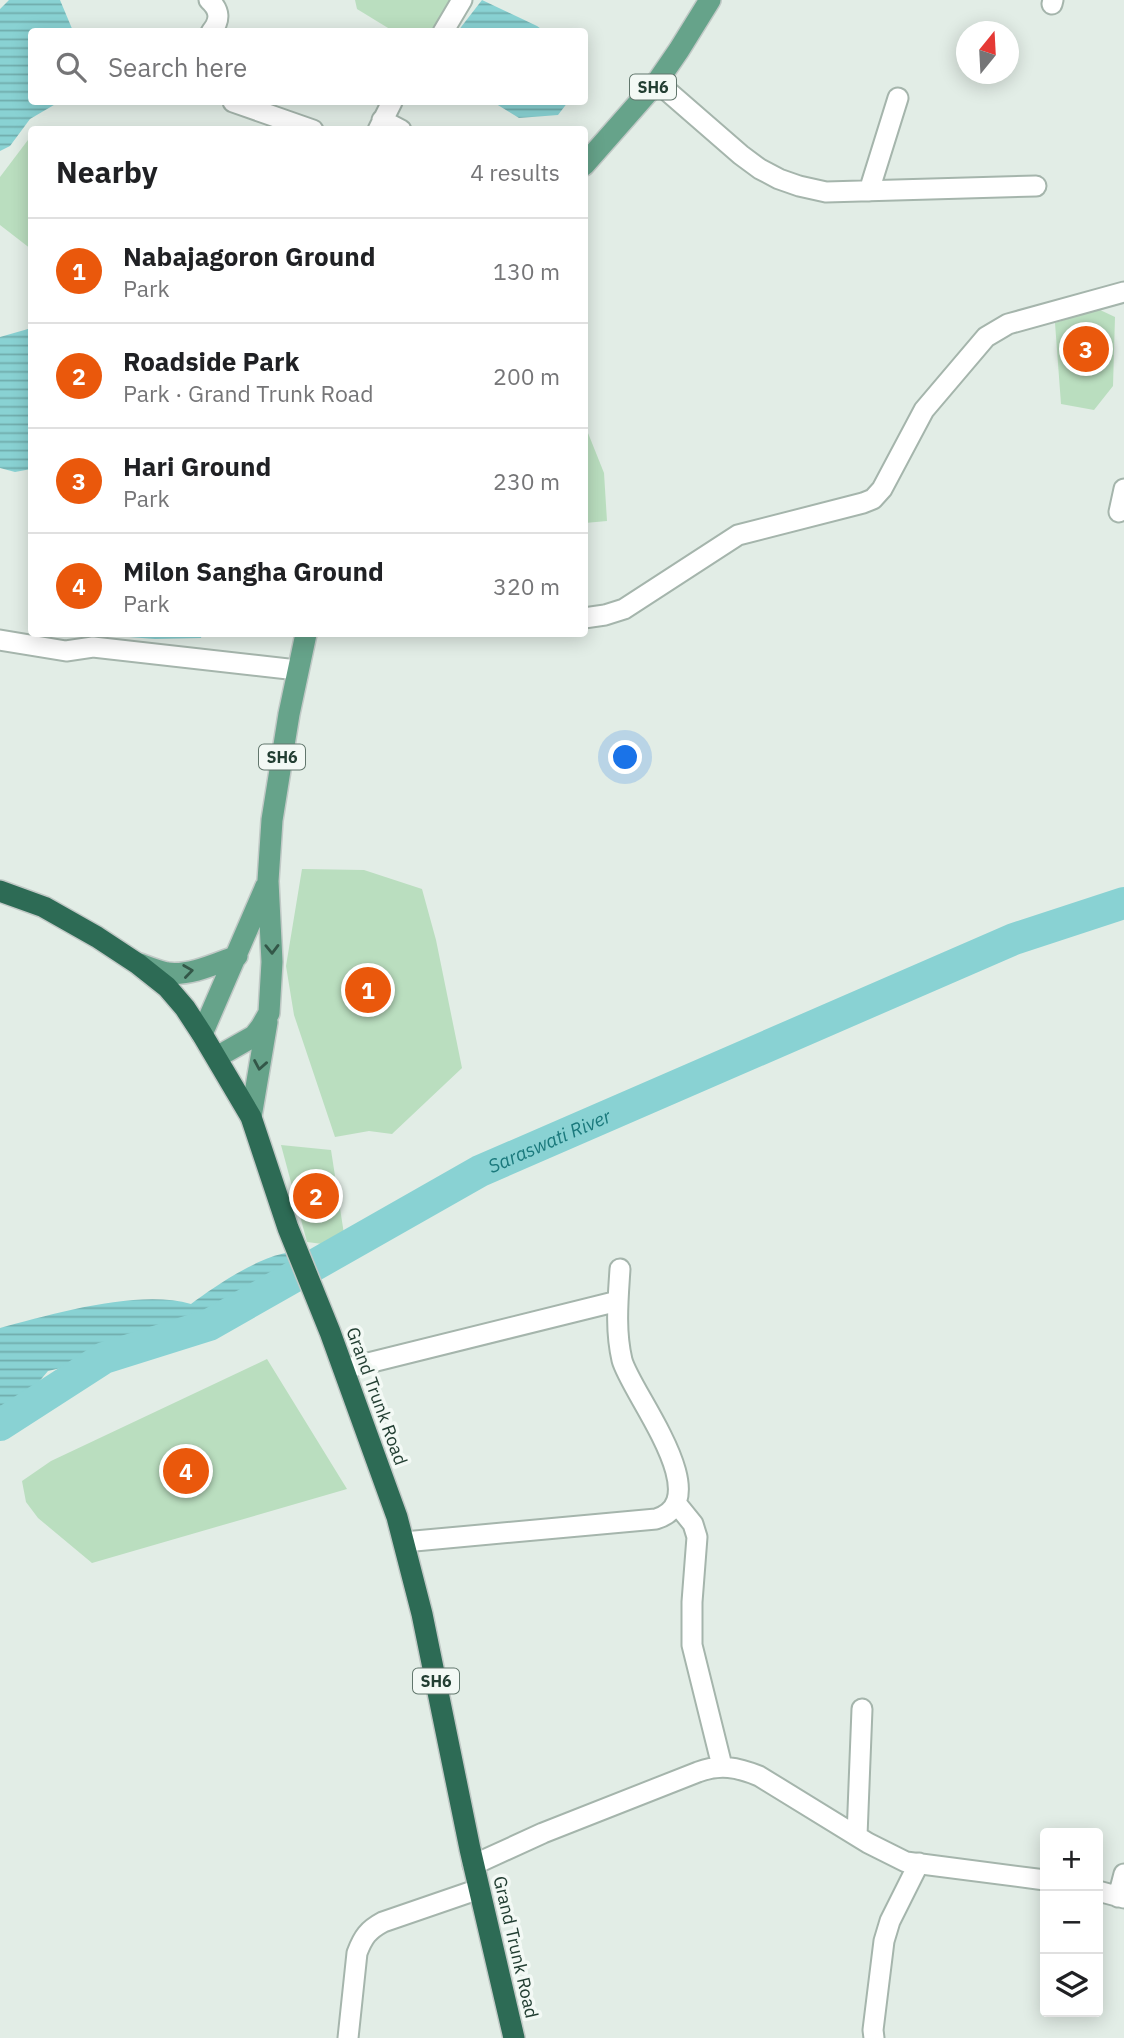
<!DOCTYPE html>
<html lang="en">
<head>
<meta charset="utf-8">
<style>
  body { margin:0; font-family:"IBM Plex Sans",sans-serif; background:#f2f2f2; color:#202124 }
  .controls { position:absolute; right:21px; bottom:21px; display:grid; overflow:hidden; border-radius:7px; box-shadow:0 4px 18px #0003 }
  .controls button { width:63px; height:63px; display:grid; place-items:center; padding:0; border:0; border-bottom:2px solid #e0e0e0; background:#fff; color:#202124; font:35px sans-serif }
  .compass { position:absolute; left:956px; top:21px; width:63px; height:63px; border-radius:50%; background:#fff; box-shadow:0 4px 18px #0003; rotate:18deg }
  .you { position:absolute; left:626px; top:758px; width:24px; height:24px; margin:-18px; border:5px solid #fff; border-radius:50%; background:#1a73e8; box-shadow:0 0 0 10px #1a73e833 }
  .badge { display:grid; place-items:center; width:46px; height:46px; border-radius:50%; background:#ea580c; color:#fff; font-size:23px; font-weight:700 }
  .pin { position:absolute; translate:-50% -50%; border:4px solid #fff; box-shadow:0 2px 7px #0006 }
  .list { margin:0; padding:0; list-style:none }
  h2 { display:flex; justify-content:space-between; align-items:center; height:91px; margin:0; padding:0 28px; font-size:30px }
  h2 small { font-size:23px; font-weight:400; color:#757577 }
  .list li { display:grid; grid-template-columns:46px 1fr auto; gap:21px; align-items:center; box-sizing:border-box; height:105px; padding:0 28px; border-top:2px solid #e0e0e0 }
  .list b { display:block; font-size:26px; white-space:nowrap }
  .list p { margin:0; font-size:23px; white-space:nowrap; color:#757577 }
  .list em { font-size:23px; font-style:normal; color:#757577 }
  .icon { flex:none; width:38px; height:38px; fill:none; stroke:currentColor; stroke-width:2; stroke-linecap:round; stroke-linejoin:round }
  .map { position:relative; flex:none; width:1124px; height:2038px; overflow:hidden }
  .search { position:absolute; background:#fff; box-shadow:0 4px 18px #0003; left:28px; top:28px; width:560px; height:77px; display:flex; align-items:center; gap:18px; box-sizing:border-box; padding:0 24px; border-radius:7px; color:#757577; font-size:26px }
  .panel { position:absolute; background:#fff; box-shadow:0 4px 18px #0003; left:28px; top:126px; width:560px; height:511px; border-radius:7px }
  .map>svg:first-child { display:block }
  .green { fill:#badebf }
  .water { fill:url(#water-rules) }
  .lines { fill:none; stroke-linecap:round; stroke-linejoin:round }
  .river { stroke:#89d2d3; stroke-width:32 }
  .street-casing { stroke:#a5b5ac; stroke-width:23 }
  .primary-casing { stroke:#c1c9c6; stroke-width:24 }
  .highway-casing { stroke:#c1c9c6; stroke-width:24 }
  .street { stroke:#fff; stroke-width:19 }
  .primary { stroke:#66a38a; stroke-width:21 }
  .highway { stroke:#2d6b55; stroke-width:21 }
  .oneway { stroke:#335748 }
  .labels { text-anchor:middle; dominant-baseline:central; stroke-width:7; stroke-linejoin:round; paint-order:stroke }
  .shield { fill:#f3f9f5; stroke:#61766c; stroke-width:2 }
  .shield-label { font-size:16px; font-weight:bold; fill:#223e32 }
  .street-label { font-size:18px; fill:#223e32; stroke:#f3f9f5 }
  .water-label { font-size:19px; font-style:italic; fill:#1a797c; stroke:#f3f9f5 }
</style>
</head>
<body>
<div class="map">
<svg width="1124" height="2038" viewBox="0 0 1124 2038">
  <defs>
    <pattern id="water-rules" width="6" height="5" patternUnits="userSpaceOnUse" patternTransform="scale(1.75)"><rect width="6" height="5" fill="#89d2d3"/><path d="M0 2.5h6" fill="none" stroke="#70acac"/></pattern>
  </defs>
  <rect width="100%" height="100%" fill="#e2ede6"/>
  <path class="green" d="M355,0H464L447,32L393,31L357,9Z
    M31,136H32L31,249L0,225V177Z
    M1098,309L1115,317L1113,386L1094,410L1061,404L1055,323Z
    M584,423L604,473L607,521L585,523Z
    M302,869L364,870L422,889L436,940L462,1068L392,1134L369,1131L335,1137L294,1015L286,966Z
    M281,1145L331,1150L346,1247L307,1242Z
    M267,1359L347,1489L92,1563L38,1518L26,1502L22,1481L51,1461Z"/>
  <path class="water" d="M9,0H60L73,31L32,32V102H59L30,119L10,146L0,151V9Z
    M482,0L537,26L544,31H458Z
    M493,102H568L558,115L519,118Z
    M28,329L32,334L31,469L15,472L0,468V337Z
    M129,634H202L201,638L155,639L129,637Z
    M286,1253L296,1276L209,1325L104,1358L48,1371L5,1422L0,1425V1328C53,1314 138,1289 191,1304C215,1286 257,1258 286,1253Z"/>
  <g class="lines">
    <path class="river" id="s1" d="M0,1425L104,1358L209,1325L480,1171L1014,939L1124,903"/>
    <defs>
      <path id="street" d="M209,0C220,10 221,20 211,32
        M1052,4L1053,0
        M443,32L462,0
        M657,82L741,155L760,169L779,179L799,186L826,192L1036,186
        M233,102L313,130
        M382,120L401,130
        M378,130L392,102
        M869,191L898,98
        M1119,512L1124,489
        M584,618L605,615L624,609L738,535L863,503L873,499L882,489L924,410L986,337L1008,324L1124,292
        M0,640L66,651L93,647L297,670
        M344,1369L618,1301
        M676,1503L693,1524L697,1537L692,1602V1645L722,1766
        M404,1542L656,1519C719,1500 630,1392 622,1360C615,1330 618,1300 620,1269
        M857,1836L862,1709
        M473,1865L543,1833L698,1772C720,1764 737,1767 759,1776L868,1843L906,1862L1045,1880
        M1098,1891L1124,1898
        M1118,1897L1124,1874
        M348,2038L357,1953C363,1937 368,1930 383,1922L479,1889
        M874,2038L873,2030L884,1941L890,1921L919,1863"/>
      <path id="primary" d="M584,165L657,82L679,50L710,0
        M140,964C148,967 158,971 167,973C190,976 215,964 237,956
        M202,1034L266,886
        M217,1057L254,1036L261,1027L269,1013L272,962L268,881L272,820L289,714L306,634
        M251,1117L267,1022"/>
      <path id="highway" d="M0,891L44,907L97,937L138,964L167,987L185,1008L202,1034L251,1117L288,1228L330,1332L397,1517L422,1614L470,1849L514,2038"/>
    </defs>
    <use href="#street" class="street-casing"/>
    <use href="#primary" class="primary-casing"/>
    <use href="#highway" class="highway-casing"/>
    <use href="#street" class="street"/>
    <use href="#primary" class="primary"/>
    <use href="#highway" class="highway"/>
  </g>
  <defs><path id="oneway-chevron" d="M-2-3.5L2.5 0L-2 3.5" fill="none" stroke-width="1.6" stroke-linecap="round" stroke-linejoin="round" transform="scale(1.75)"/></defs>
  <g class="oneway">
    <use href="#oneway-chevron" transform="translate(272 949) rotate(89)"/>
    <use href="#oneway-chevron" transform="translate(188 971) rotate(-8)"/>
    <use href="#oneway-chevron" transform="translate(260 1065) rotate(100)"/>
  </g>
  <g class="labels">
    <g class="shield">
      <rect x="630" y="74.5" width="46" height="25" rx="5"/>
      <rect x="259" y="744.5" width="46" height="25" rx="5"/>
      <rect x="413" y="1668.5" width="46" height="25" rx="5"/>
    </g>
    <g class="shield-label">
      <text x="653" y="87">SH6</text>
      <text x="282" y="757">SH6</text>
      <text x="436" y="1681">SH6</text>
    </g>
    <g class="street-label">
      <text transform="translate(377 1396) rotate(70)">Grand Trunk Road</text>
      <text transform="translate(516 1947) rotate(77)">Grand Trunk Road</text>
    </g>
    <g class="water-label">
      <text stroke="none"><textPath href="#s1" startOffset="621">Saraswati River</textPath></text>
    </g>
  </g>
</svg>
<div class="controls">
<button>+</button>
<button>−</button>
<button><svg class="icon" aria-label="layers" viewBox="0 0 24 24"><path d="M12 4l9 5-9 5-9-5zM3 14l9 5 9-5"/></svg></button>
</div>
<svg class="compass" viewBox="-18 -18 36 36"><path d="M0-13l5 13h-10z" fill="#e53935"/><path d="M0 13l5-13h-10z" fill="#757577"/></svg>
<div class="you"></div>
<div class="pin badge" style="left:368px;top:990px">1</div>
<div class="pin badge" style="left:316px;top:1196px">2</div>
<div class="pin badge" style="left:1086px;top:349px">3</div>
<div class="pin badge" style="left:186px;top:1471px">4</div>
<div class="search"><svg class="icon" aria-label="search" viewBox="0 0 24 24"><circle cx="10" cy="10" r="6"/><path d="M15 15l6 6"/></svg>Search here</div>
<section class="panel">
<h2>Nearby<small>4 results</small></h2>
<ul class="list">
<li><span class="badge">1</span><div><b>Nabajagoron Ground</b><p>Park</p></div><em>130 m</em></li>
<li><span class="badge">2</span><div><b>Roadside Park</b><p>Park · Grand Trunk Road</p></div><em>200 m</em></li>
<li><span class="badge">3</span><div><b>Hari Ground</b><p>Park</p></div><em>230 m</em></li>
<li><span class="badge">4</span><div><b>Milon Sangha Ground</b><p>Park</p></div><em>320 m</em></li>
</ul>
</section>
</div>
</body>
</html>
